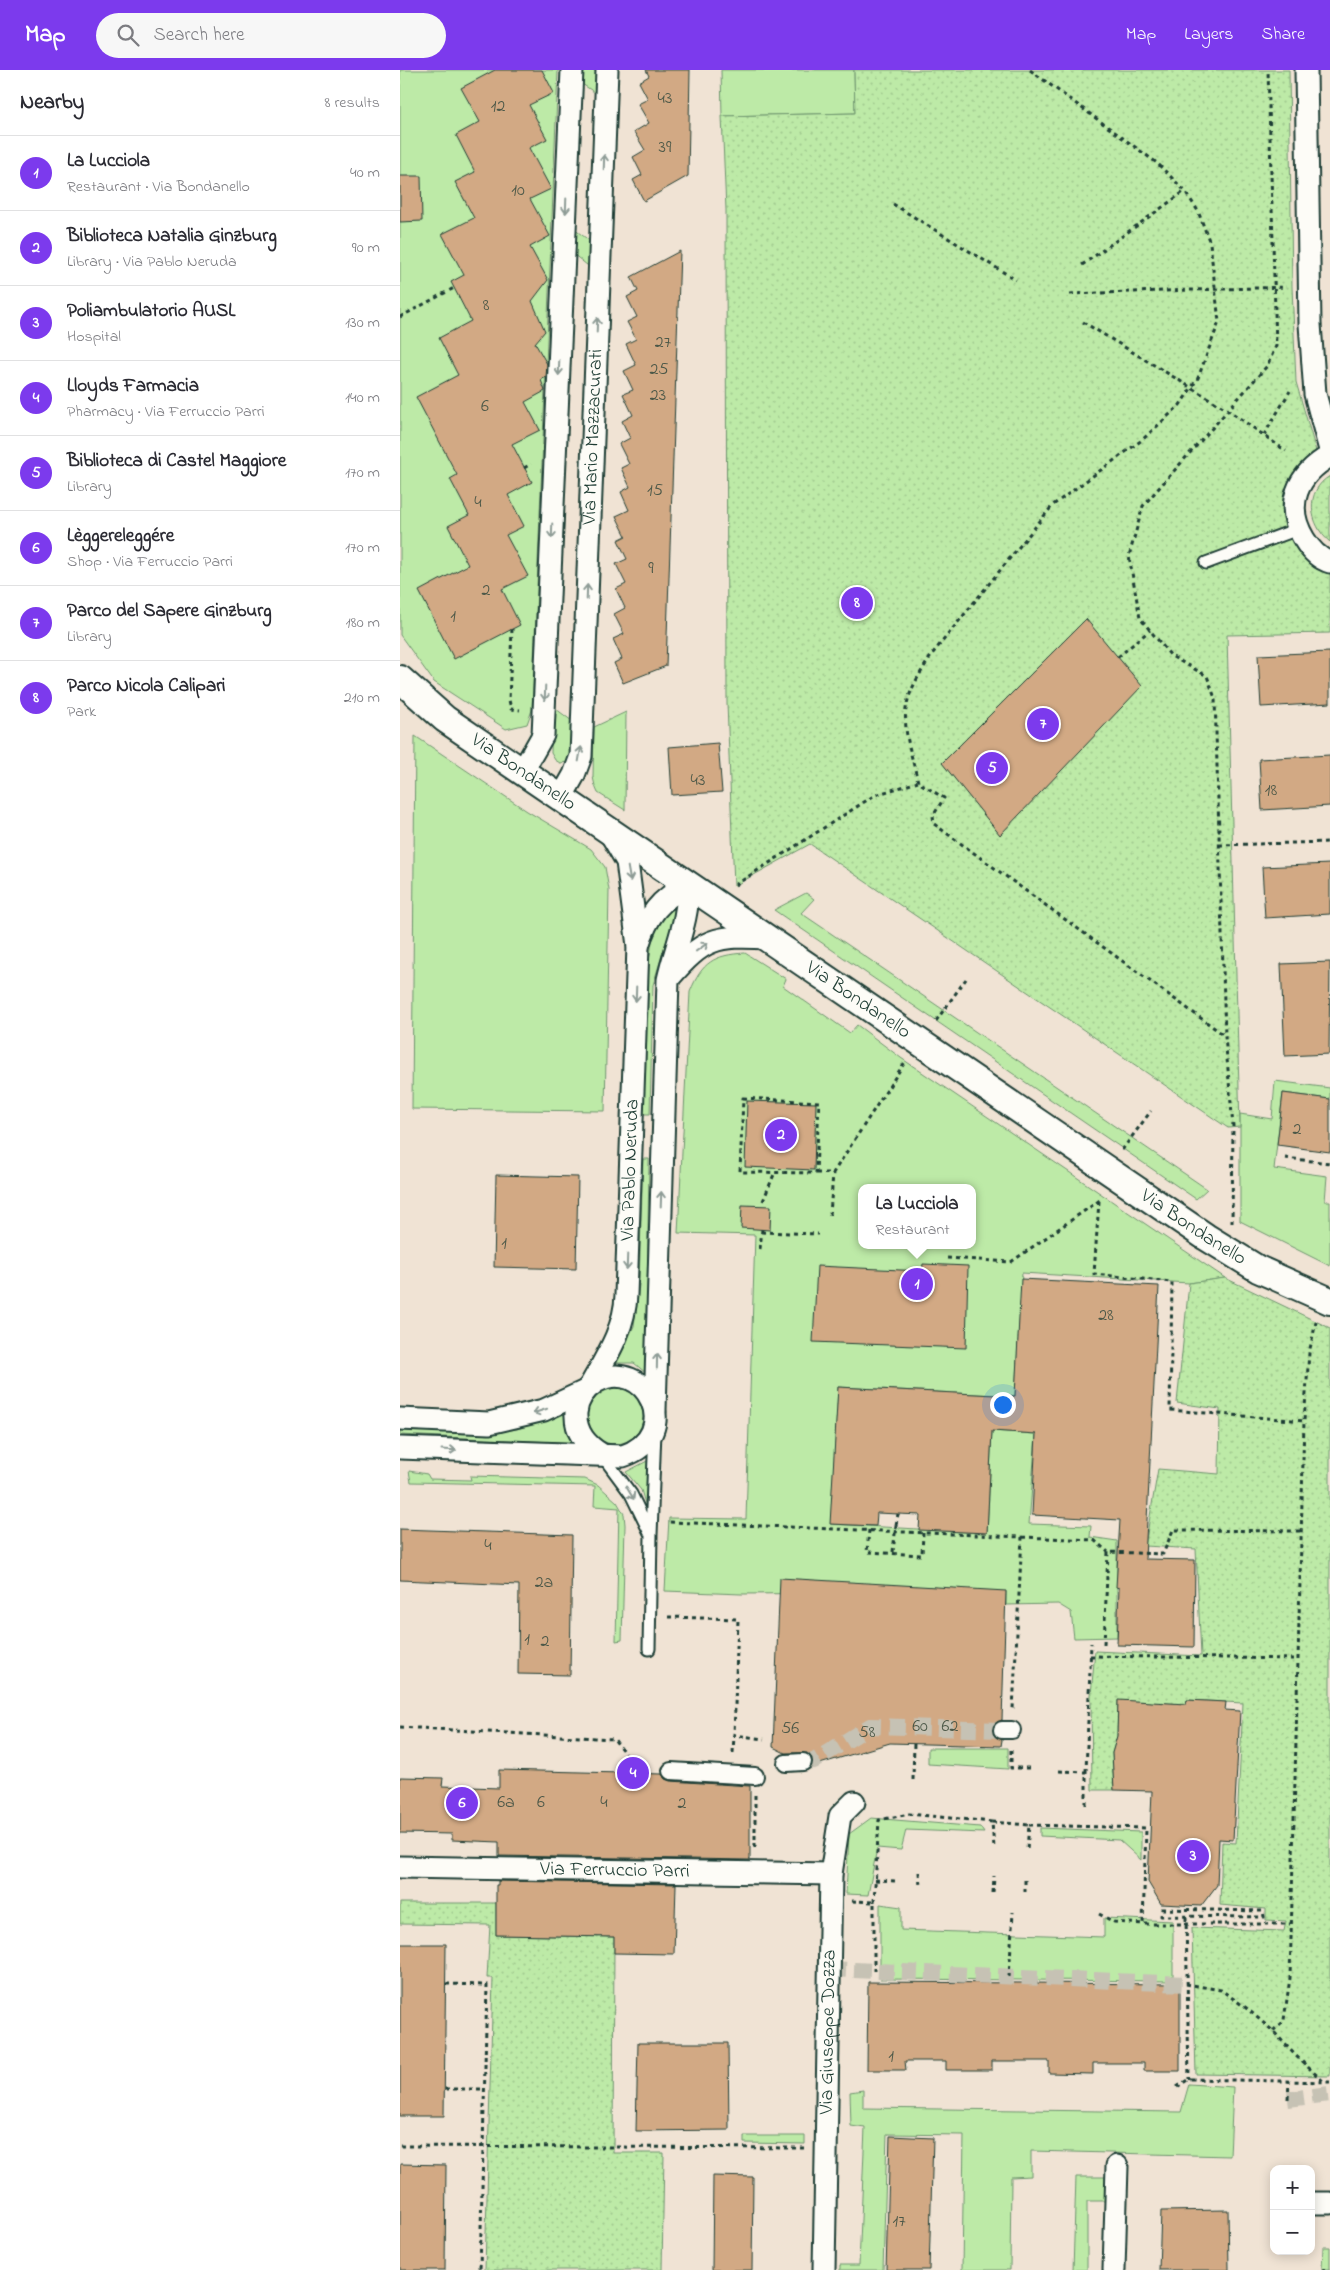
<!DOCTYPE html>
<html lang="en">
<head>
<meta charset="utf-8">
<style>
  body { margin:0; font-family:"Indie Flower",sans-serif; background:#f7f7f7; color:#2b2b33 }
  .controls { position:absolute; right:15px; bottom:15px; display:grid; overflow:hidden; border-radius:10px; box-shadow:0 2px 12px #0003 }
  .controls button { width:45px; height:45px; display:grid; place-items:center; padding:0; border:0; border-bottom:1px solid #e1e1e2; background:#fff; color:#2b2b33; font:25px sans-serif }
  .you { position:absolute; left:602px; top:1334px; width:18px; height:18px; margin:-12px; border:4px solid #fff; border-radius:50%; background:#1a73e8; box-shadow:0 0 0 8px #1a73e833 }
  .badge { display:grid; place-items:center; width:32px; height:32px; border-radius:50%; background:#7c3aed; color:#fff; font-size:16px; font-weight:700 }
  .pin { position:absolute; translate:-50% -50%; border:2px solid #fff; box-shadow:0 1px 5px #0006 }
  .popup { position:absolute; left:458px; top:1114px; width:118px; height:65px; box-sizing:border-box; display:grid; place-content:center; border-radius:10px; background:#fff; filter:drop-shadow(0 1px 4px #0005); font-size:16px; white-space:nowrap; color:#7c7c81 }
  .popup b { font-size:19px; color:#2b2b33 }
  .popup::after { content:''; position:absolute; left:50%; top:100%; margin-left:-10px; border:10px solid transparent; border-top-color:#fff }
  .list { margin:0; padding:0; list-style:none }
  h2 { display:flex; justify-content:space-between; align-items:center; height:65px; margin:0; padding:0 20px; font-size:21px }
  h2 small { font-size:16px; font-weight:400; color:#7c7c81 }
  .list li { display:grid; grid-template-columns:32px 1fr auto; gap:15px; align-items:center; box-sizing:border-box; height:75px; padding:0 20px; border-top:1px solid #e1e1e2 }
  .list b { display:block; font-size:19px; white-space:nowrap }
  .list p { margin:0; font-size:16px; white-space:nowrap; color:#7c7c81 }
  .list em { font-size:16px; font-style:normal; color:#7c7c81 }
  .icon { flex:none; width:28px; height:28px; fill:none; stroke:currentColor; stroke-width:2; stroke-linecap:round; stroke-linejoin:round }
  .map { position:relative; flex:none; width:930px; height:2200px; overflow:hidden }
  header { display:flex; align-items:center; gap:30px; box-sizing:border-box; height:70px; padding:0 25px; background:#7c3aed; color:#fff }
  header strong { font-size:24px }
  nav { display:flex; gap:28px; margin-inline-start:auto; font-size:18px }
  .search { width:350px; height:45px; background:#f7f7f7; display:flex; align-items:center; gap:12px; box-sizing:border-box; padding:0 18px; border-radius:28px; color:#7c7c81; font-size:19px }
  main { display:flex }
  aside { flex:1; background:#fff }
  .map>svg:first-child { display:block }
  .green { fill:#bdeaa7; stroke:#6e946e; fill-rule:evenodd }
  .park { fill:url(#park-dots); stroke:#6e946e }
  .building { fill:#d2a984; stroke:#1f3d34 }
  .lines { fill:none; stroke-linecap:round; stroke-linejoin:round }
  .pedestrian-tunnel { stroke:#c6c2b4; stroke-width:16; stroke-dasharray:16 8; stroke-linecap:butt }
  .service-casing { stroke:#1f3d34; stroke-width:15 }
  .pedestrian-casing { stroke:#1f3d34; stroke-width:20 }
  .minor-casing { stroke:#1f3d34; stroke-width:25 }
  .tertiary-casing { stroke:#1f3d34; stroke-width:30 }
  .path { stroke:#1f3d34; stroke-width:3; stroke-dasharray:4 4; stroke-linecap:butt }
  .service { stroke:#fdfcf7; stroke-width:11 }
  .pedestrian { stroke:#fdfcf7; stroke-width:16 }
  .minor { stroke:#fdfcf7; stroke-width:21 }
  .tertiary { stroke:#fdfcf7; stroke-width:26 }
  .path-bridge { stroke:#1f3d34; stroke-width:3; stroke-dasharray:4 4; stroke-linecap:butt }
  .oneway { stroke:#8e9c96 }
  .labels { text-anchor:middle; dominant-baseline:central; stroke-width:4; stroke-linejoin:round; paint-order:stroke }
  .number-label { font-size:18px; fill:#4c5848 }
  .street-label { font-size:20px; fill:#1f3d34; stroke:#fdfcf7 }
</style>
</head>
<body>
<header>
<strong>Map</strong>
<div class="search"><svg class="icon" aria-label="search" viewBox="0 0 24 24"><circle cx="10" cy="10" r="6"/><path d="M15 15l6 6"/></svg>Search here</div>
<nav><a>Map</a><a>Layers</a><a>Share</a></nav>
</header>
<main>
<aside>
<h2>Nearby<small>8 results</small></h2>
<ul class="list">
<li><span class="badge">1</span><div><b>La Lucciola</b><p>Restaurant · Via Bondanello</p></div><em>40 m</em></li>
<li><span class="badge">2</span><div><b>Biblioteca Natalia Ginzburg</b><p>Library · Via Pablo Neruda</p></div><em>90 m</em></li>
<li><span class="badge">3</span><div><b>Poliambulatorio AUSL</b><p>Hospital</p></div><em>130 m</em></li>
<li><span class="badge">4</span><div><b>Lloyds Farmacia</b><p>Pharmacy · Via Ferruccio Parri</p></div><em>140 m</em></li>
<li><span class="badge">5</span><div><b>Biblioteca di Castel Maggiore</b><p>Library</p></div><em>170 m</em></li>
<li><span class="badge">6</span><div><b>Lèggereleggére</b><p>Shop · Via Ferruccio Parri</p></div><em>170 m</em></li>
<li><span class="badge">7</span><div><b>Parco del Sapere Ginzburg</b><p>Library</p></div><em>180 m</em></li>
<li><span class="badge">8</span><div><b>Parco Nicola Calipari</b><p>Park</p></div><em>210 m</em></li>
</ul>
</aside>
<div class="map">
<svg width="930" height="2200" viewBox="0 0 930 2200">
  <defs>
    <pattern id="park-dots" width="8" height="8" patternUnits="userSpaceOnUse" patternTransform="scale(1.25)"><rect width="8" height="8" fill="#bdeaa7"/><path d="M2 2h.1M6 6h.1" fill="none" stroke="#a2ca90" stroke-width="1.8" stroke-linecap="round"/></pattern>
  </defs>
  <rect width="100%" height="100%" fill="#f0e3d4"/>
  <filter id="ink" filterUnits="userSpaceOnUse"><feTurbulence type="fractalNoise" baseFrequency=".02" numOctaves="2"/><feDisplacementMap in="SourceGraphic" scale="10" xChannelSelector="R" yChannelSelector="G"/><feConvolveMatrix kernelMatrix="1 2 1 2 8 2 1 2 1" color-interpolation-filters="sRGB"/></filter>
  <g filter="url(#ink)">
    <path class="green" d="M0,0H158L132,640L127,654L106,659L34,612L0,565Z
      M179,0H199L200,26L179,12Z
      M321,0H454L455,43L322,46Z
      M174,159L194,174L192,199L173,184Z
      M152,636L172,651L169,692L160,693L155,690L151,683Z
      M226,642L225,740L198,723L195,716L193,707L194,657Z
      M15,666L127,741L191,779L205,797L209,820L205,1041L12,1039Z
      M406,823L414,829L401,843L807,1119L796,1129L374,840Z
      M276,832L282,838L265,875L253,915L250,1044H243L245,916L252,872L266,834Z
      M345,883L386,909L383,916L450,963L457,955L501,988L825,1208L789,1213L622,1203L615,1326L438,1317L431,1454L587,1463L592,1361L636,1364L629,1454L691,1456L690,1467L717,1471V1567L674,1568L671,1542L658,1534L606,1535V1522L341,1524L265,1521L269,1448L346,1449L355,1165L278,1163L290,922C302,892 314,885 345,883ZM462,1118H572V1175H462Z
      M875,1011L930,1018V1029L883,1023L874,1099L927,1106L925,1131H930V1196L840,1151V1044L872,1049Z
      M243,1089H249L246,1303L234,1293H215L234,1256L239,1215Z
      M187 1346a28 28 0 1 1 56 0a28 28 0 1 1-56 0Z
      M166,1342L175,1373L0,1365V1359L91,1363L117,1359Z
      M251,1389L249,1447L241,1420L226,1402Z
      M9,1401L27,1404L30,1409L71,1410L70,1406L185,1409L198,1415L217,1432L224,1444L225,1455L222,1570L216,1571L219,1438L194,1436L195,1416L11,1412Z
      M528,1678H608V1699L528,1694Z
      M471,1748L580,1757L584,1763L506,1760L501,1780L477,1778L468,1825L446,1824L449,1764Z
      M640,1758L741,1762V1790L719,1770L640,1766Z
      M480,1834L501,1837V1860L704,1867V1848L773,1851V1911L480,1909Z
      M789,2014L833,2017L830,2086L631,2081V2106L611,2107L610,2200H562L564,2065L487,2064L483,2200H440V2195H459L465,2058L451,2056L450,2022L463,2020V2038L781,2042Z
      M344,2066H405V2074L344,2073Z
      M676,2107H709L707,2131H687V2200H673Z
      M923,2177H930V2199H922Z"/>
    <path class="park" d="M454,0H889L892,217L896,312L916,381L894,402L886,428L897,477L921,501L930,503V563L827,565L840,1057L828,1058L410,774L334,816L327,633L326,140L322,46L455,43Z
      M930,406V472C909,455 904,421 930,406Z
      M825,1208L930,1258V2006L796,2004L792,1858L884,1861L886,1851L866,1850V1839L820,1835L822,1772L836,1773L843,1633L787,1630L786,1634L718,1631L717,1666L712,1683L714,1720H692L691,1625L695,1581L801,1586L796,1479L745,1476L758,1399L819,1404L820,1339L777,1333L789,1213Z
      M0,1833H96V1865L214,1867L213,2083H264L262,2200H85L93,1908H87L90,1855L0,1854Z"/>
    <path class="building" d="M95,0H142L154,23L129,35L147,69L129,78L151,119L130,129L150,166L130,177L148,210L132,231L145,261L135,273L147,294L146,307L141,310L145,321L125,332L140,360L112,374L132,412L108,425L124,456L106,465L128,506L102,519L120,555L54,589L19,521L68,495L48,456L69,445L50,409L57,405L16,327L58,305L39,268L71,251L51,212L64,205L42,164L74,148L55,112L75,102L56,65L80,52L61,18Z
      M246,0H290L288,106L244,131L233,110L242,105L233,87L245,80L234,62L249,53L238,34L248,29L239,12L249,6Z
      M0,106H21L22,151L0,152Z
      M280,181L266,596L223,613L214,593L222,589L213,569L224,564L214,544L225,538L216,519L226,514L216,494L227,489L218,470L226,466L216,446L229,440L221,422L230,417L221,398L229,394L219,374L230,368L222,351L233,345L223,324L233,320L224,301L236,295L226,274L236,269L227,252L237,247L227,227L238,221L231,207Z
      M686,549L742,616L600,765L542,693Z
      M930,582V633L861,637L858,585Z
      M318,673L322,722L272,725L269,677Z
      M930,685V736L862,740L859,689Z
      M930,794V844L865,848L862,797Z
      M930,892L929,984L885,986L881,894Z
      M883,1023L930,1029V1082L877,1075Z
      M347,1031L416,1033L414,1100L345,1097Z
      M96,1105L178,1107L176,1199L94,1197Z
      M342,1135L371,1136L370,1160L341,1158Z
      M523,1194L568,1196L566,1278L413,1272L417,1196L522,1201Z
      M621,1209L759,1216L745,1489L795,1490L794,1577L717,1575L719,1518L716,1517L720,1450L632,1445L636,1364L592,1361L587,1463L519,1460L520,1445L477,1443L476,1456L430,1454L438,1317L615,1326Z
      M0,1459L172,1465L170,1605L118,1604L119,1515L0,1510Z
      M380,1508L606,1521L602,1650L597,1652L592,1660L594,1665L602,1670L601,1676L490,1673L413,1696L412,1687L407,1683H385L373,1677Z
      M718,1630L786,1634L787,1630L826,1632L825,1640L840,1641L833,1770L819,1769L817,1815L801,1836L761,1834L748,1812L752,1721L714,1720L712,1683L717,1666Z
      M99,1700L262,1704L265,1709L270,1711L350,1716V1790L99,1786V1772L52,1770V1764L0,1763V1707L43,1708L42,1716L99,1718Z
      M98,1811L276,1814L274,1884L214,1883V1867L96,1865V1815H98Z
      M0,1874H46L44,2046H0Z
      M468,1912L780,1914V2001H744V1993H693V2004L649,2003V1991H592V2000H546V1991H505L506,2000H467Z
      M238,1973H328L329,2060L236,2061Z
      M490,2066L533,2068L529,2200H486Z
      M0,2094L46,2095L45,2200H0Z
      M313,2106L353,2107L352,2200H312Z
      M828,2140L829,2200H759L761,2141Z"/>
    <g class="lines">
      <path class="pedestrian-tunnel" d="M403,1692L414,1691L470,1656L602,1660
        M430,1899L786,1914
        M888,2029L930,2024"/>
      <defs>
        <path id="service" d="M806,493L898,459
          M202,1385L231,1424L251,1465L255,1361
          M249,1579L251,1465"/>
        <path id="pedestrian" d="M602,1660H612
          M386,1693L403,1692
          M271,1701L355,1706"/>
        <g id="minor">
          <path d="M906,0L910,254L915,324L930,380"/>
          <path d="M930,386C898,404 883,435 904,469C910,479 919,489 930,492"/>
          <path d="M122,702L143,665L172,0"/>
          <path id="s1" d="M161,728L174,705L181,686L207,0"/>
          <path d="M238,876C247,846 260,829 288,815C289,850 275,877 268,910L255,1340"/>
          <path d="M269,908C304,868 315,865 368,868"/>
          <path id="s2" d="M190,1316C206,1287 225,1259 226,1225L238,876L227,792L210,763"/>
          <path d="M0,1349L89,1353L144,1340L185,1321"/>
          <path d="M0,1378L223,1386C286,1365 245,1284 196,1312C185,1319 177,1330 176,1343C175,1362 186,1375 201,1384"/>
          <path id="s3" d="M0,1797L431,1804"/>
          <path d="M911,2133H930"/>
          <path id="s4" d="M424,2200L431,1804L440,1746L454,1732"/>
          <path d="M714,2200L717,2096"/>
        </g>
        <g id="tertiary">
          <path id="s5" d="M0,609L45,649L806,1167L858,1199L930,1231"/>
        </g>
      </defs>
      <use href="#service" class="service-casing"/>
      <use href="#pedestrian" class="pedestrian-casing"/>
      <use href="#minor" class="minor-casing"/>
      <use href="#tertiary" class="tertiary-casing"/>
      <path class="path" d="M630,0L757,93L785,121L798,141L810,173L819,252L798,308L780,335L742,370L653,435L533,583C522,600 509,619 506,639C503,663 513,689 518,712L544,728L533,746L534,754L824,965
        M493,134L616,210
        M682,195L785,121
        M670,224L886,217
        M0,247L54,218
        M683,252L828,340L886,381
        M864,365L890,321
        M124,398L131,394
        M112,559L109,630L111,639L120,640
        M718,587L750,560
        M819,775L930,772
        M335,815L475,725L518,712
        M536,951L566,909
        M343,1028L419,1032L416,1103L340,1102Z
        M722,1080L751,1041
        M885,1088L930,1093
        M416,1103H433L505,992
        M363,1131L375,1102
        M699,1131L694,1204L772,1212L770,1340L904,1351
        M430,1145L433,1103
        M832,1153L833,1056L825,966L815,628L807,606L771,586L740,548L729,486L743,436L867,296L876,276L868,0
        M361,1162L418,1164
        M360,1179L362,1159
        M547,1188L611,1192L700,1130
        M270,1452L622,1467L613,1639
        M496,1455L498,1444
        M469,1460L467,1482L522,1485L523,1463
        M622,1467L694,1470L708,1482
        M268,1547L338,1549L334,1665
        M704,1574L708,1482L763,1484L773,1460L900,1461
        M690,1586L897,1589
        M0,1657L214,1669L232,1693
        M611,1680V1698H630
        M333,1683L334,1665L364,1669
        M659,1701L686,1702V1736
        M686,1702L691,1573
        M513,1710L514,1673
        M355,1725V1779
        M592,1752L629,1755L627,1779
        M629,1755L746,1758L743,1854
        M519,1802L520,1817
        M475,1810L497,1811
        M625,1822V1806
        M593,1823L594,1806
        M452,1831L474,1832V1901
        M474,1832L479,1750L509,1744L592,1752L594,1778
        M762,1839L863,1841L864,1847L761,1846Z
        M699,1844L714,1852L743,1854H890
        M786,1847L789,2009
        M609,1907L613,1842
        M46,1914L87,1915L80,2200
        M786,1914L821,1920L845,1937L873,1961L895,1985L924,2012
        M873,1961L884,1950L890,1908L904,1351L909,1283L916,1252
        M777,2017L789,2009L930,2012
        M45,2019H84
        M888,2029L889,2012
        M0,2076L404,2078
        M922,2200L930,2199"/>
      <use href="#service" class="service"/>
      <use href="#pedestrian" class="pedestrian"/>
      <use href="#minor" class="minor"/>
      <use href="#tertiary" class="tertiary"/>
      <path class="path-bridge" d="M493,1482L496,1455"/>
    </g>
    <defs><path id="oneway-shaft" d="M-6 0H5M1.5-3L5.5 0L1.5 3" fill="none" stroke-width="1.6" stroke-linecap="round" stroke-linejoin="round" transform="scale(1.25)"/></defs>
    <g class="oneway">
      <use href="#oneway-shaft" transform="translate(204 92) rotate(-88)"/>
      <use href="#oneway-shaft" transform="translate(166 136) rotate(92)"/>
      <use href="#oneway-shaft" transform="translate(197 255) rotate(-88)"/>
      <use href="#oneway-shaft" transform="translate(159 298) rotate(92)"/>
      <use href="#oneway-shaft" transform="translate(152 461) rotate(92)"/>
      <use href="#oneway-shaft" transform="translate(187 522) rotate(-88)"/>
      <use href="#oneway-shaft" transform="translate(145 623) rotate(92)"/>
      <use href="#oneway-shaft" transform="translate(180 684) rotate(-80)"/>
      <use href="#oneway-shaft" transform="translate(229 804) rotate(80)"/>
      <use href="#oneway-shaft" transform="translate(302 877) rotate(-36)"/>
      <use href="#oneway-shaft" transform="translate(236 924) rotate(92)"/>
      <use href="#oneway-shaft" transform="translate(261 1129) rotate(-88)"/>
      <use href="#oneway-shaft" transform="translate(227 1192) rotate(92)"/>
      <use href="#oneway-shaft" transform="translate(257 1291) rotate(-89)"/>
      <use href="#oneway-shaft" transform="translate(140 1341) rotate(162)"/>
      <use href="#oneway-shaft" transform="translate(49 1380) rotate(3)"/>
      <use href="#oneway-shaft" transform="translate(230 1423) rotate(59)"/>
    </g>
  </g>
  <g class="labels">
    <g class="number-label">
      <text x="265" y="29">43</text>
      <text x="98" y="37">12</text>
      <text x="265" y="78">39</text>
      <text x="118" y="121">10</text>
      <text x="86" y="236">8</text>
      <text x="263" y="273">27</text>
      <text x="259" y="300">25</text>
      <text x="258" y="326">23</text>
      <text x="85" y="337">6</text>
      <text x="255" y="421">15</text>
      <text x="78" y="433">4</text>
      <text x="251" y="499">9</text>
      <text x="86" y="521">2</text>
      <text x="53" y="547">1</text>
      <text x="298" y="711">43</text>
      <text x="871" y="721">18</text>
      <text x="897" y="1060">2</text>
      <text x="104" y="1174">1</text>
      <text x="706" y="1246">28</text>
      <text x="88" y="1476">4</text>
      <text x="144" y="1513">2a</text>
      <text x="127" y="1570">1</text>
      <text x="145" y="1572">2</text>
      <text x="520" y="1657">60</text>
      <text x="550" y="1657">62</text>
      <text x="390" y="1659">56</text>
      <text x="467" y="1663">58</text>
      <text x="106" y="1733">6a</text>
      <text x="141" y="1733">6</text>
      <text x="204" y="1733">4</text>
      <text x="282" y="1734">2</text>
      <text x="491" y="1987">1</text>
      <text x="499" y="2152">17</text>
    </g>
    <g class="street-label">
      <text stroke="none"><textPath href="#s1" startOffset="366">Via Mario Mazzacurati</textPath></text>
      <text stroke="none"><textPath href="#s5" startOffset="155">Via Bondanello</textPath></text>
      <text stroke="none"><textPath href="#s5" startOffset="560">Via Bondanello</textPath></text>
      <text stroke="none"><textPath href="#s2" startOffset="224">Via Pablo Neruda</textPath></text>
      <text stroke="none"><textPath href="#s5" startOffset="965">Via Bondanello</textPath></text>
      <text stroke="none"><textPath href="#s3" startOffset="215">Via Ferruccio Parri</textPath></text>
      <text stroke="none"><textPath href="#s4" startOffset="238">Via Giuseppe Dozza</textPath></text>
    </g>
  </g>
</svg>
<div class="controls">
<button>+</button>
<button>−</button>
</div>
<div class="you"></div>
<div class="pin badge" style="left:517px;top:1214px">1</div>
<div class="popup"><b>La Lucciola</b>Restaurant</div>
<div class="pin badge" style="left:381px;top:1065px">2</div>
<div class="pin badge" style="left:793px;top:1786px">3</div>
<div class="pin badge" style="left:233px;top:1703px">4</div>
<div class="pin badge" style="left:592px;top:698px">5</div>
<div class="pin badge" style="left:62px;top:1733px">6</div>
<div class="pin badge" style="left:643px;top:654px">7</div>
<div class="pin badge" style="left:457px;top:533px">8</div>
</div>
</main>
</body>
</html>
